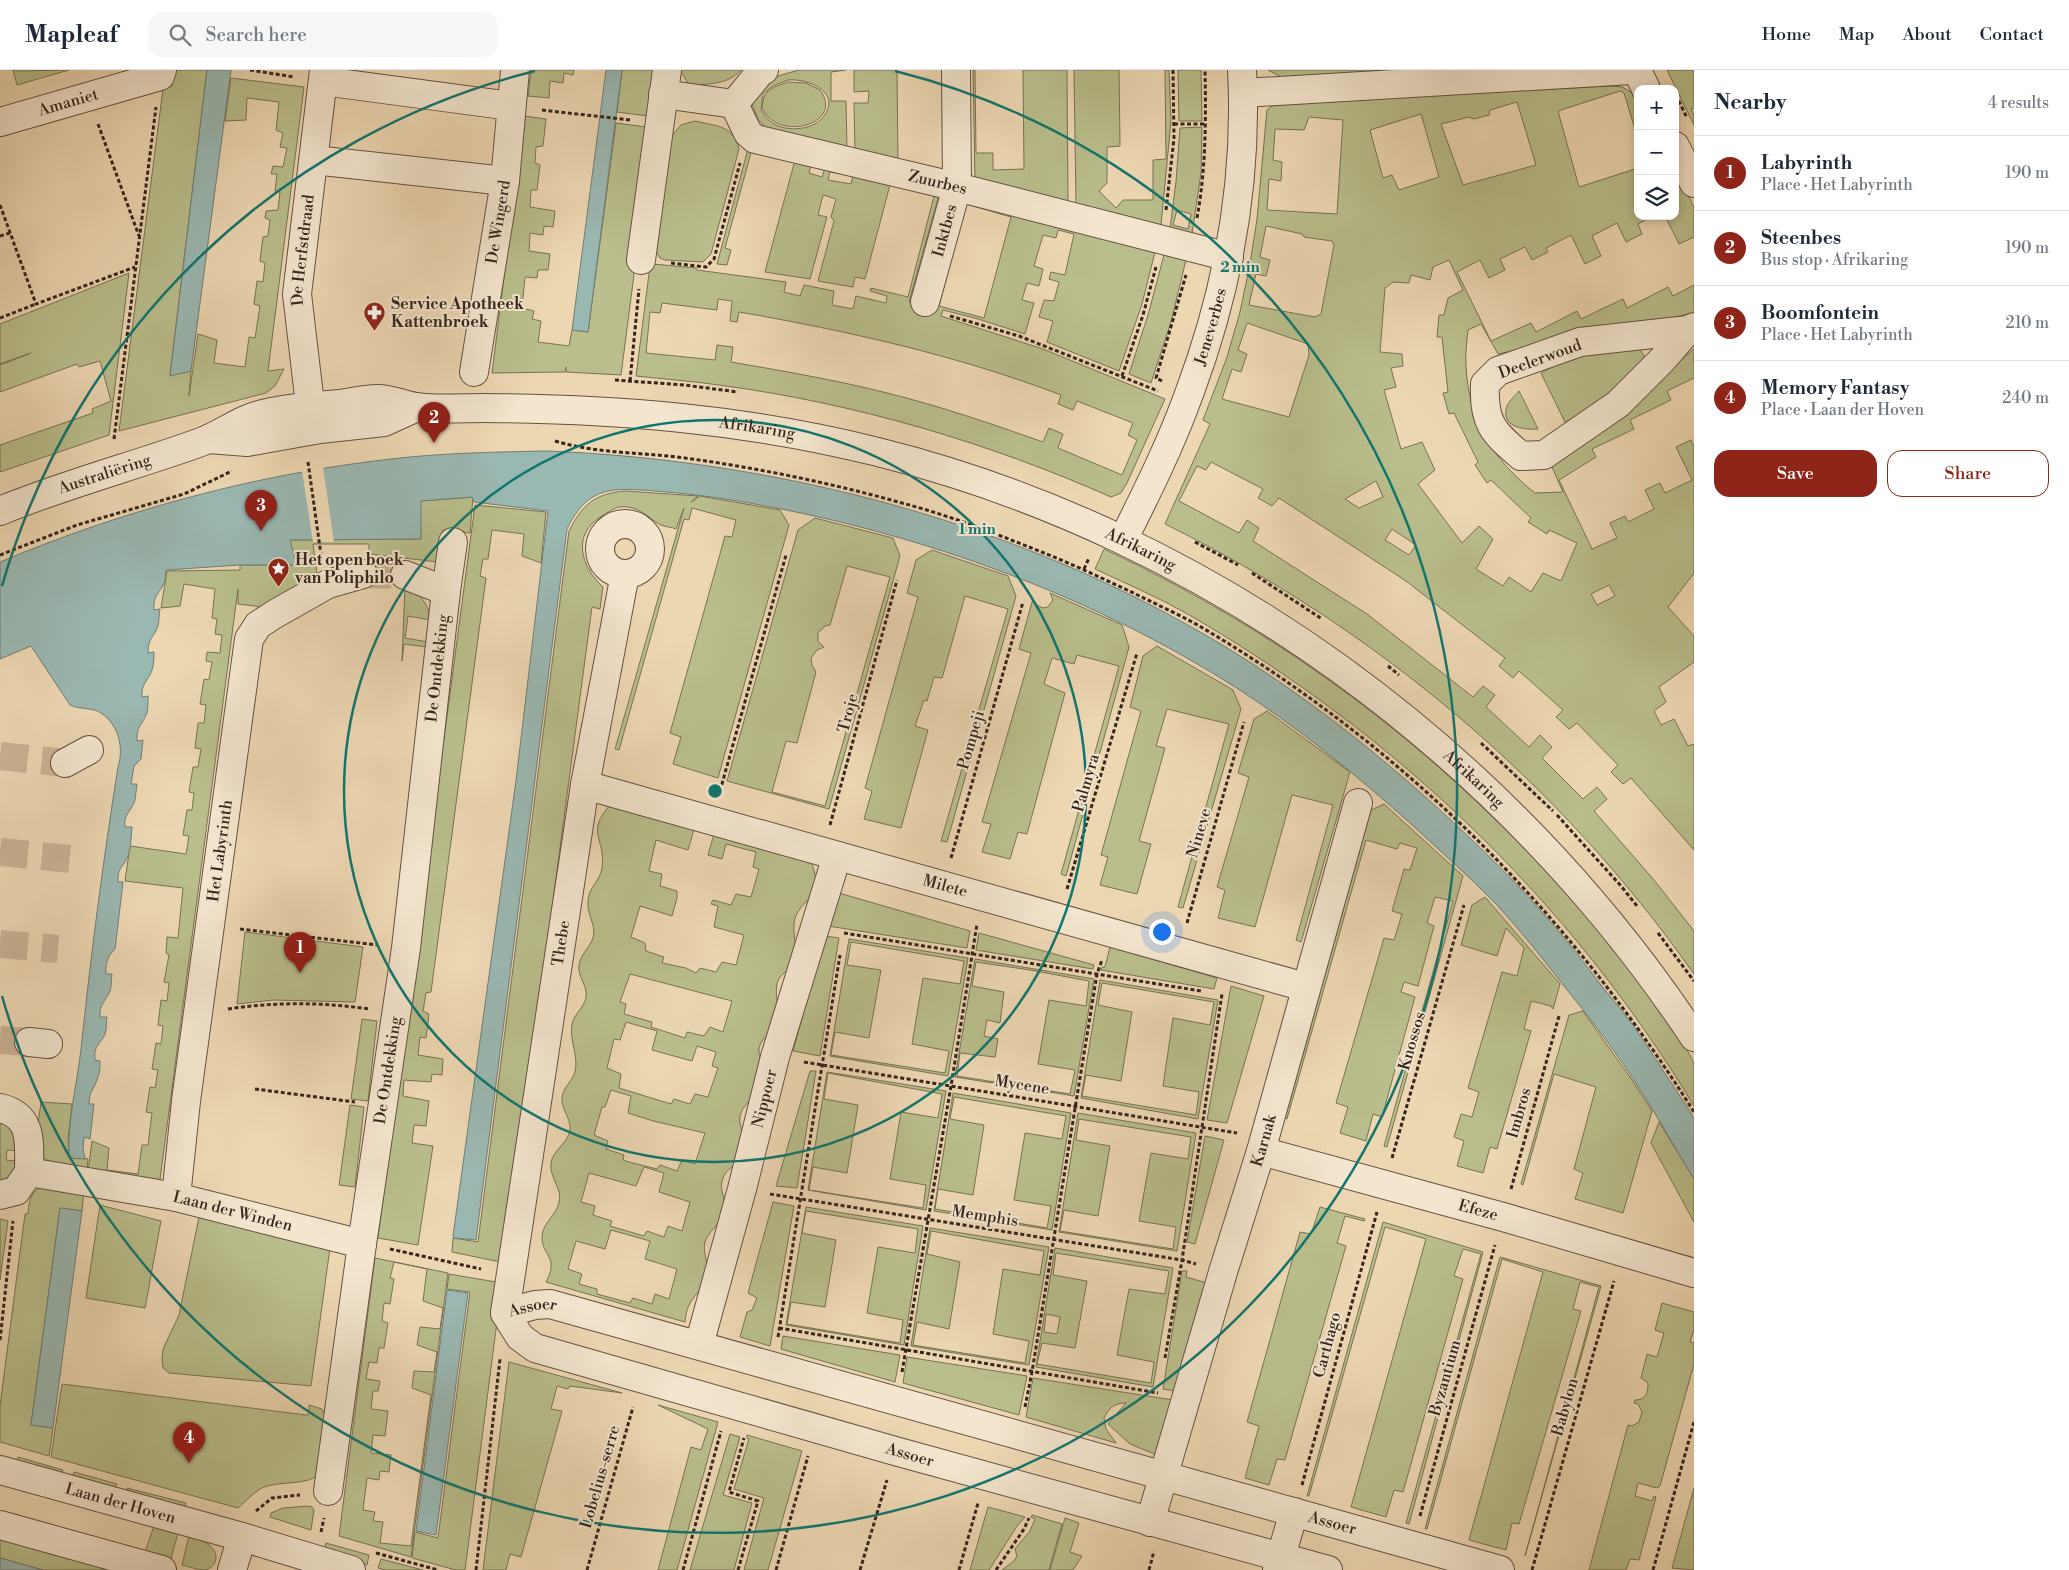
<!DOCTYPE html>
<html lang="en">
<head>
<meta charset="utf-8">
<style>
  body { margin:0; font-family:"Libre Bodoni",serif; background:#f6f6f7; color:#1f2937 }
  .controls { position:absolute; right:15px; top:15px; display:grid; overflow:hidden; border-radius:10px; box-shadow:0 2px 8px #0003 }
  .controls button { width:45px; height:45px; display:grid; place-items:center; padding:0; border:0; border-bottom:1px solid #e0e1e3; background:#fff; color:#1f2937; font:25px sans-serif }
  .you { position:absolute; left:1161px; top:861px; width:18px; height:18px; margin:-12px; border:4px solid #fff; border-radius:50%; background:#1a73e8; box-shadow:0 0 0 8px #1a73e833 }
  .badge { display:grid; place-items:center; width:32px; height:32px; border-radius:50%; background:#8f2418; color:#fff; font-size:16px; font-weight:700 }
  .pin { position:absolute; translate:-50% -41px; filter:drop-shadow(0 1px 2px #0008) }
  .pin::after { content:''; position:absolute; top:26px; width:18px; height:15px; background:inherit; clip-path:polygon(0 0,100% 0,50% 100%) }
  .list { margin:0; padding:0; list-style:none }
  h2 { display:flex; justify-content:space-between; align-items:center; height:65px; margin:0; padding:0 20px; font-size:21px }
  h2 small { font-size:16px; font-weight:400; color:#747a83 }
  .list li { display:grid; grid-template-columns:32px 1fr auto; gap:15px; align-items:center; box-sizing:border-box; height:75px; padding:0 20px; border-top:1px solid #e0e1e3 }
  .list b { display:block; font-size:19px; white-space:nowrap }
  .list p { margin:0; font-size:16px; white-space:nowrap; color:#747a83 }
  .list em { font-size:16px; font-style:normal; color:#747a83 }
  .actions { display:flex; gap:10px; padding:15px 20px }
  .actions a { flex:1; padding:11px 0; border:1px solid #8f2418; border-radius:15px; text-align:center; font-size:18px; color:#8f2418 }
  .actions .main { background:#8f2418; color:#fff }
  .icon { flex:none; width:28px; height:28px; fill:none; stroke:currentColor; stroke-width:2; stroke-linecap:round; stroke-linejoin:round }
  .map { position:relative; flex:none; width:1694px; height:1500px; overflow:hidden }
  header { display:flex; align-items:center; gap:30px; box-sizing:border-box; height:70px; padding:0 25px; background:#fff; border-bottom:1px solid #e0e1e3 }
  header strong { font-size:24px }
  nav { display:flex; gap:28px; margin-inline-start:auto; font-size:18px }
  .search { width:350px; height:45px; background:#f6f6f7; display:flex; align-items:center; gap:12px; box-sizing:border-box; padding:0 18px; border-radius:15px; color:#747a83; font-size:19px }
  main { display:flex }
  aside { flex:1; background:#fff }
  .map>svg:first-child { display:block }
  .green { fill:#b9be8c; stroke:#787254; fill-rule:evenodd }
  .water { fill:#9ab8b2; stroke:#727d76 }
  .pier { fill:#edd7b3 }
  .lines { fill:none; stroke-linecap:round; stroke-linejoin:round }
  .minor-tunnel { stroke:#c9b395; stroke-width:28; stroke-dasharray:28 14; stroke-linecap:butt }
  .minor-casing { stroke:#645242; stroke-width:30 }
  .path { stroke:#37251d; stroke-width:3; stroke-dasharray:4 2.5; stroke-linecap:butt }
  .minor { stroke:#f3e5ce; stroke-width:28 }
  .ring { fill:none; stroke:#0f766e; stroke-width:2.5 }
  .labels { text-anchor:middle; dominant-baseline:central; stroke-width:4; stroke-linejoin:round; paint-order:stroke }
  .street-label { font-size:16px; fill:#37251d; stroke:#f3e5ce }
  .poi-label { font-size:16px; font-weight:bold; fill:#37251d; stroke:#f3e5ce; text-anchor:start }
  .centre { fill:#0f766e; stroke:#f3e5ce; stroke-width:2.5 }
  .ring-label { font-size:15px; text-anchor:middle; font-weight:bold; fill:#0f766e; stroke:#f3e5ce; stroke-width:4; stroke-linejoin:round; paint-order:stroke }
</style>
</head>
<body>
<header>
<strong>Mapleaf</strong>
<div class="search"><svg class="icon" aria-label="search" viewBox="0 0 24 24"><circle cx="10" cy="10" r="6"/><path d="M15 15l6 6"/></svg>Search here</div>
<nav><a>Home</a><a>Map</a><a>About</a><a>Contact</a></nav>
</header>
<main>
<div class="map">
<svg width="1694" height="1500" viewBox="0 0 1694 1500">
  <rect width="100%" height="100%" fill="#edd7b3"/>
  <filter id="stains"><feTurbulence type="fractalNoise" baseFrequency=".004" numOctaves="4"/><feColorMatrix values="0 0 0 0 .2 0 0 0 0 .09 0 0 0 0 .02 0 0 0 .5 -.17"/></filter>
  <radialGradient id="worn" r=".72"><stop offset=".6" stop-color="#630" stop-opacity="0"/><stop offset="1" stop-color="#630" stop-opacity=".3"/></radialGradient>
  <path class="green" d="M13,0L19,1L69,0L17,15Z
    M174,0H207L170,305L191,301L189,326L198,264L217,270L214,293L245,297L249,267L255,268L260,236L254,234L257,211L263,212L265,193L260,191L263,167L268,166L270,150L265,148L266,141L278,140L280,122L275,121L277,104H271L273,96L283,97L287,78L280,77L283,63L276,60L279,32L247,28L246,50L225,51L231,8L304,17L268,301L284,299L275,316L266,323L119,361L163,19L172,16Z
    M531,0H574L573,5L564,3L563,13L550,11L549,28L528,26Z
    M622,0H662L656,47L617,42Z
    M680,0H741C728,15 708,14 689,15Z
    M799,0H846L831,2V31H846L847,80L776,63L765,57L758,49L752,34L754,24L771,8ZM788,10C805,8 839,20 826,43C816,61 786,63 771,52C766,49 764,44 761,40L763,24L773,16Z
    M854,0H897L898,92L855,81L854,33H868L869,21L854,22Z
    M973,0H975L976,83H993V100L1024,99L1023,0H1067L1068,133L975,111Z
    M1074,0H1119L1120,76L1107,77V113L1099,121L1116,138L1123,130H1153V90L1166,89L1165,0H1169L1171,51L1161,155L1076,135Z
    M1178,0H1201L1202,51H1179Z
    M1268,0H1429L1281,7Z
    M1667,0H1694V38L1691,39L1694,45V55Z
    M788,12L806,13L820,20C846,55 775,73 762,37C764,18 773,18 788,12Z
    M1612,16L1622,17L1638,26V69L1624,23L1620,21L1558,41L1579,117L1638,98V146H1652L1638,154L1642,164L1626,172L1617,153L1592,166L1601,186L1585,194L1571,165L1546,178L1548,182L1532,190L1525,177L1500,189L1505,200L1489,208L1480,190L1457,202L1491,271L1531,253L1536,262L1577,241L1581,249L1623,229L1627,238L1668,217L1673,226L1694,215V243L1498,284L1481,254L1468,260C1467,271 1465,283 1466,295C1468,349 1493,390 1535,423L1563,422L1552,397L1694,279V308L1667,321L1671,330L1630,350L1634,359L1592,379L1596,387L1559,410L1592,479L1617,468L1610,453L1625,446L1628,452L1654,439L1645,420L1660,413L1665,423L1692,410L1676,377L1691,370L1694,377V503L1668,537L1694,566V592L1659,617L1666,632L1654,641L1661,655L1674,649L1688,676L1694,674V780L1631,708L1623,714L1611,702L1618,695L1577,653L1569,659L1556,647L1563,640L1519,601L1513,608L1499,596L1505,588L1406,511L1279,428L1272,436L1258,428L1263,419L1211,392L1206,400L1197,396L1179,431L1239,463L1247,450L1259,458L1253,471L1367,544L1473,627L1483,616L1495,625L1486,637L1529,677L1540,665L1552,677L1542,688L1583,729L1597,717L1607,729L1594,741L1654,810L1694,861V904C1559,712 1375,558 1165,454L1210,354L1203,350L1227,287L1240,242L1250,194L1257,149L1267,40L1272,36L1284,32ZM1517,32L1536,95L1463,115L1441,54L1469,47L1474,49L1489,45L1490,40ZM1421,44L1439,107L1399,120L1392,105L1383,108L1370,60ZM1309,47L1343,50L1337,144L1267,140L1269,109L1281,111L1282,92L1273,90L1275,59L1304,60ZM1266,156L1302,164L1304,167L1332,171L1334,175L1321,244L1315,247L1249,235L1256,204L1266,206L1270,190L1260,187ZM1449,190L1463,220L1448,228L1444,245H1439L1437,267H1442L1448,322L1443,323L1449,344L1454,343L1478,392L1475,395L1487,413L1491,410L1531,448L1528,452L1547,464L1549,460L1577,473L1561,511L1543,503L1531,522L1509,507L1503,516L1476,499L1493,469L1479,456L1462,473L1418,414L1435,400L1422,372L1401,379L1384,320L1396,317L1391,298L1403,296L1402,284L1380,282L1385,218L1393,212L1409,213L1411,205L1430,210L1433,197ZM1247,253L1308,274L1309,285L1289,347L1222,329L1232,299L1241,302L1247,284L1238,280ZM1376,411L1383,427L1359,438L1345,429ZM1392,459L1416,475L1409,485L1385,470ZM1609,515L1615,526L1597,535L1591,524Z
    M524,46L546,49L543,76L536,77L535,93L540,95L537,120H531L530,137L555,141L553,157L544,156L543,165L530,163L529,181L550,184L548,200H538L537,208L525,207L522,238L534,241L532,249L541,251L538,272L569,276L572,260L588,262L616,53L653,58L621,305L566,302V297L565,302L492,303Z
    M695,51C718,57 732,54 739,79L711,184L703,192L665,190L660,188L655,180L669,69L681,55Z
    M1202,57L1201,103L1192,164L1170,158L1176,112L1180,58ZM1177,140L1191,144L1188,159L1173,155Z
    M749,75L812,92L809,103L822,107L826,95L939,125L909,232L936,239L965,132L1155,182L1142,234L1119,301L1047,272L1053,251L1039,247L1044,230L1054,231L1059,212L1049,209L1051,202L1065,205L1074,164L1058,160L1056,168L1043,165L1034,196L1043,199L1039,216L1027,213L1022,230L1034,233L1025,264L978,249L943,240L941,246L1043,279L1165,329L1127,413L1121,423L1111,427C987,372 854,333 719,315C691,311 663,309 636,306L650,196L653,194L696,198L697,200L786,212L784,222L800,226L804,215L834,221L832,235L853,239L856,226L886,233L887,226L870,221L871,218L908,227L934,126L890,115L865,209L855,207L853,217L818,211L834,151L831,147L836,129L823,125L818,145L827,147L810,209L765,202L795,90L752,79L725,178L731,180L727,195L717,194ZM830,102L853,106L851,114L828,110ZM966,134L1011,147L984,248L939,236ZM718,229L732,231L730,251L737,252L739,242C848,261 956,285 1061,325L1058,334L1073,340L1077,331L1133,353L1128,365L1137,370L1122,405L1058,378L1063,364L1049,358L1043,372C992,354 940,336 887,323C836,310 783,301 731,292L733,277L717,275L715,290L646,283L650,242L660,243L662,233L717,240Z
    M1675,99L1694,137V167L1679,174L1665,146H1675Z
    M1164,185L1186,190L1171,252L1151,313L1129,304L1148,245Z
    M129,203L109,365L0,402V375L93,343L92,339L111,331L100,291L79,297L77,294L0,322V295L31,283L0,294V254Z
    M1639,278L1646,289L1642,299L1588,343L1565,352L1541,303L1582,282Z
    M1519,321L1538,359C1523,360 1500,357 1507,336C1509,331 1516,325 1519,321Z
    M625,421L698,426L691,432L700,426L780,440L789,455L718,708L673,694L681,667L670,663L725,466L732,467L736,450L692,438L689,450L684,449L619,680L615,679L684,438L676,459C672,457 666,457 661,455C647,448 640,435 619,437C614,438 607,443 602,446C571,464 581,497 603,517L600,539L592,537L505,1193L452,1182L453,1168L478,1172L569,461C583,434 594,424 625,421Z
    M473,427L470,463L443,460L438,492L369,484V474H313L317,504L309,514L263,537L238,534V519L159,1117L88,1102L92,1071L109,1078L107,1100L138,1104L142,1075H148L152,1043L146,1042L150,1017L155,1018L158,1000L152,999L156,973L161,974L163,956L158,955L161,930L167,931L169,913L164,912L169,885L166,883L167,867L178,868L183,818L125,811L130,776L186,784L189,766L183,765L187,740H192L194,723L189,722L193,697H198L201,679L195,678L198,653H204L206,635L200,634L204,609L209,610L212,592L206,591L207,582L220,583L222,565L215,564L217,549L212,548L215,519L184,514L180,536L161,538L167,501L240,500V495H296L290,470L421,469L420,431Z
    M475,435L546,442L541,493L522,486L524,464L492,460L488,489H483L480,506L486,508L431,922L426,923L423,941L429,944L426,968L420,967L418,985L443,989L442,1005L432,1004L431,1012L404,1010L403,1026L429,1031L426,1056L414,1055L412,1073L433,1076L418,1175L378,1168Z
    M815,448L893,468L900,486L829,739L727,711L798,460ZM847,496L890,507L825,736L772,722L786,671L797,673L816,602L812,595L811,588L817,580L824,577L818,571V563L825,556L830,555Z
    M1104,479C1303,572 1473,706 1611,877C1632,902 1650,929 1669,955C1676,965 1690,982 1694,994C1694,1004 1694,1025 1694,1036C1571,832 1396,665 1191,546C1160,528 1127,514 1095,499Z
    M932,480L1008,506L1016,526L947,772L941,771L1008,539L965,526L942,608L934,607L927,631L924,630L915,656L928,660L901,758L864,749L872,721L865,718L918,527L907,523L916,490Z
    M405,515C419,524 429,532 430,550L408,546L405,568L428,572L427,577L404,574L402,591Z
    M1050,523L1122,555L1129,577L1066,806L1061,804L1119,596L1077,585L1074,594L1052,588L1044,614L1065,623L1027,764L1018,762L1010,789L982,782L991,754L982,752L1031,583L1019,579L1032,532L1034,531L1037,535L1043,538L1048,537L1053,530Z
    M1157,576L1233,620L1241,639L1183,838L1178,837L1229,654L1167,639L1156,676L1165,678L1139,771L1151,774L1137,824L1100,815L1108,787L1101,785L1141,641L1130,637L1143,586Z
    M1267,641L1350,702L1301,872L1296,870L1333,735L1292,725L1255,857L1218,848L1225,820L1217,817L1249,707L1238,703L1254,649Z
    M1384,734L1463,806L1387,1077L1384,1076L1453,831L1435,827L1427,853L1434,856L1418,916L1404,912L1401,922L1415,927L1382,1047L1373,1044L1366,1071L1340,1063L1348,1037L1336,1033L1384,868L1394,870L1402,844L1392,841L1404,799L1410,800L1417,778L1400,773L1397,779L1366,770L1287,1049L1285,1048L1371,740Z
    M610,735L694,759L688,780L656,770L649,801L662,804L660,816L677,821V828L672,846L640,836L631,867L645,873L646,881L664,887L662,893L686,898L696,903L700,898L716,902L722,892L736,895L744,865L714,857L718,836L711,834L713,830L731,835L736,824L751,827L759,799L753,797L756,782L726,774L722,789L708,785L714,764L811,792C828,831 794,830 794,855C793,870 800,882 791,896C786,902 780,905 777,913C774,926 782,943 775,957C771,964 763,967 760,975C757,983 761,988 762,996C763,1003 757,1019 754,1025C750,1032 743,1036 741,1043C737,1054 744,1061 744,1069C743,1075 738,1089 735,1094C731,1099 725,1101 723,1108C718,1120 727,1129 725,1141C721,1155 708,1161 705,1172C702,1184 710,1194 707,1206C700,1227 687,1226 685,1252L546,1212C560,1186 541,1186 542,1166C543,1153 556,1145 559,1133C563,1118 549,1108 551,1093C553,1080 567,1074 570,1061C572,1049 561,1040 562,1028C563,1017 572,1012 575,1002C579,985 569,971 572,954C574,944 584,938 586,927C588,916 577,906 579,895C581,882 594,875 594,861C593,851 587,842 588,832C588,817 600,812 602,798C606,768 585,763 610,735ZM630,904L732,931L723,962L710,957L704,966L687,962L685,968L651,957L652,952L624,944L626,934L620,932ZM626,952L657,961L652,980L692,991L697,976L716,982L712,996L718,998L708,1027L695,1024L690,1034L674,1029L671,1034L619,1018L621,1004L607,998L614,969L620,970ZM611,1020L631,1026L628,1043L653,1051L705,1063L695,1094L682,1090L677,1101L660,1095L657,1099L625,1091L623,1089L624,1085L606,1079L608,1071L594,1065L602,1037H605ZM644,1097L664,1103L659,1122L690,1132L682,1161L668,1156L664,1167L647,1161L644,1166L610,1156L612,1151L593,1145L595,1136L581,1132L589,1103L636,1116ZM611,1160L650,1171L645,1189L677,1199L669,1229L655,1224L652,1234L633,1228L630,1233L597,1224V1219L579,1214L582,1204L568,1199L576,1171L605,1179Z
    M839,823L970,861L967,878L828,856Z
    M1485,827L1560,914L1553,939L1551,936L1531,931L1524,959L1531,961L1497,1079L1490,1077L1483,1103L1457,1096L1464,1071L1454,1067L1461,1044L1472,1047L1479,1022L1468,1018L1502,902L1517,906L1524,878L1506,858L1497,886L1461,875L1472,835Z
    M245,862L363,877L355,932L273,930L237,934Z
    M979,863L1094,895L1093,899L976,880Z
    M825,866L839,868L820,986L793,981Z
    M849,869L968,888L948,1006L830,986ZM851,872L964,891L960,914L923,908L912,974L949,981L945,1003L831,985L835,962L869,968L881,900L847,895Z
    M1110,877L1217,908L1214,919L1101,900L1102,897H1105Z
    M975,889L1094,909L1074,1026L955,1007ZM976,892L1030,900L1089,911L1086,936L1049,930L1038,994L1075,1000L1070,1024L957,1006L960,983L995,987L998,969L984,966L987,950L1000,953L1004,922L972,916Z
    M1100,910L1218,930L1198,1049L1081,1028ZM1102,913L1214,932L1210,955L1173,948L1163,1016L1199,1022L1196,1045L1082,1026L1086,1005L1121,1011L1132,942L1098,935Z
    M1231,916L1264,926L1227,1053L1207,1050Z
    M1583,941L1632,1010L1652,1041L1623,1143L1575,1129L1583,1103L1574,1099L1596,1017L1554,1004L1523,1115L1521,1114L1569,945Z
    M362,949L377,951L368,1031L351,1029Z
    M810,1001H816L797,1118L776,1116Z
    M827,1002L946,1021L926,1140L808,1120ZM828,1003L942,1024L938,1048L901,1042L890,1109L926,1115L923,1138L809,1120L813,1097L847,1103L858,1035L824,1029Z
    M953,1023L1071,1043L1052,1160L934,1141ZM954,1027L1066,1046L1062,1069L1025,1063L1014,1130L1051,1136L1047,1158L935,1139L938,1119L973,1125L984,1055L950,1049Z
    M41,1032L72,1034L68,1070L69,1087L88,1089L87,1101C76,1099 63,1097 52,1093C29,1083 39,1052 41,1032Z
    M350,1035L364,1037L355,1117L339,1115Z
    M1078,1043L1196,1063L1177,1181L1059,1162ZM1079,1049L1191,1067L1188,1089L1151,1083L1139,1151L1176,1157L1173,1179L1060,1161L1064,1140L1098,1146L1110,1076L1076,1070Z
    M6,1050L19,1067L18,1081L7,1080L6,1090L17,1091L11,1105L0,1113V1055Z
    M1659,1052L1694,1109V1152L1651,1073Z
    M1205,1066L1224,1070L1195,1174L1187,1172Z
    M43,1116L84,1121L82,1141L60,1138L31,1355L53,1358L49,1386L0,1372V1336L25,1144H28C29,1131 30,1122 43,1116Z
    M773,1132L794,1136L770,1276L740,1267L747,1242L752,1240L757,1228L748,1223Z
    M100,1135L161,1151L145,1238L86,1228Z
    M806,1137L923,1156L904,1275L786,1255ZM806,1141L918,1159L915,1183L878,1177L867,1243L903,1250L900,1273L787,1254L791,1232L825,1237L836,1170L802,1163Z
    M1320,1137L1365,1149L1364,1151L1345,1146L1337,1173L1346,1176L1285,1390L1277,1389L1269,1415L1245,1408L1259,1356L1247,1352L1300,1162L1311,1164Z
    M199,1147L330,1178L311,1316L169,1303L163,1298L162,1290L163,1279L179,1245Z
    M0,1149L8,1151L0,1210Z
    M1383,1152L1483,1182L1409,1454L1406,1453L1481,1184L1463,1179L1454,1206L1463,1209L1403,1422L1394,1420L1386,1447L1351,1437L1426,1169L1385,1157L1309,1426H1307Z
    M930,1158L1049,1177L1029,1295L911,1276ZM931,1161L1044,1181L1040,1205L1003,1199L993,1264L1029,1271L1025,1293L913,1275L917,1252L949,1259L960,1192L927,1184Z
    M1055,1178L1173,1198L1153,1317L1036,1297ZM1056,1183L1169,1201L1165,1224L1129,1219L1117,1285L1154,1292L1151,1313L1037,1294L1042,1273L1075,1278L1087,1211L1053,1205ZM1046,1244L1060,1247L1057,1264L1044,1262Z
    M1500,1187L1601,1216L1525,1486L1599,1217L1580,1212L1573,1239L1581,1241L1519,1454L1512,1453L1506,1480L1469,1470L1543,1202L1502,1189L1427,1459H1425Z
    M375,1188L448,1203L411,1487L339,1466ZM394,1192L427,1199L423,1231L443,1238L440,1259L420,1257L417,1275L437,1282L434,1302L414,1301L412,1318L431,1325L411,1476L380,1473L383,1452L373,1451L375,1442L363,1440L367,1408L379,1410L380,1401L389,1402L391,1385L371,1383L373,1365L385,1366L388,1341L371,1339L373,1321H378L380,1311L366,1309L369,1292L377,1293L379,1278H384L388,1253L382,1251L384,1233L390,1234L394,1209L390,1208Z
    M1182,1201H1187L1186,1207L1207,1213L1176,1321L1163,1319Z
    M449,1204L502,1213L465,1500H456L412,1488L415,1462L438,1468L470,1222L447,1219Z
    M1662,1233L1694,1242V1259L1690,1272L1694,1273V1294L1660,1416L1657,1418L1638,1413L1635,1426L1652,1431L1654,1426L1656,1427L1639,1490L1630,1489L1626,1500H1589L1628,1355L1632,1356L1639,1352L1642,1342L1638,1334L1634,1333L1635,1330C1646,1330 1648,1323 1648,1313L1641,1308L1647,1284L1657,1287L1664,1263L1655,1260Z
    M783,1266L900,1285L895,1312L781,1279Z
    M907,1287L1027,1306L1019,1345L903,1313Z
    M509,1292L622,1323L570,1316L568,1319L557,1316L551,1339L562,1341L521,1487L510,1484L506,1500H483Z
    M1033,1308L1173,1330L1157,1385L1130,1374L1108,1354L1126,1333C1114,1333 1109,1338 1104,1348L1106,1359L1116,1373L1026,1347Z
    M62,1314L306,1345L309,1344V1335L322,1339L326,1348L316,1406C307,1415 277,1411 262,1418C254,1422 245,1432 238,1438L51,1387Z
    M658,1335L718,1352L677,1500H658L691,1377L701,1380L708,1359Z
    M730,1364L740,1367L723,1425L752,1433L734,1500H690Z
    M747,1365L802,1381L768,1500H744L764,1428L734,1419L749,1369L747,1368Z
    M18,1387L63,1400L60,1409L16,1396Z
    M74,1402L117,1414L114,1424L71,1412Z
    M127,1418L186,1433L183,1444L125,1426Z
    M1694,1418V1500L1672,1498Z
    M308,1436L312,1437L314,1440L311,1460L270,1447L271,1443L283,1438Z
    M988,1437L1025,1447L1017,1456L989,1500H970Z
    M1032,1445L1062,1454L1049,1500H1002L1014,1491L1017,1486L1015,1479L1030,1461L1035,1449L1031,1447Z
    M1065,1448L1079,1453L1070,1482L1082,1486L1073,1500H1050Z
    M154,1456L178,1463L170,1492L145,1482Z
    M0,1464L127,1500H43L0,1488Z
    M189,1466C200,1469 223,1478 214,1494C212,1497 208,1500 204,1500C197,1500 188,1496 182,1495Z
    M326,1473L369,1485L367,1495L324,1482Z
    M381,1489L423,1500H385L378,1498Z"/>
  <path class="water" d="M207,0H231L191,301L170,306Z
    M606,0H622L588,262L572,260Z
    M546,381C781,390 1022,454 1224,576C1298,621 1368,675 1432,733C1490,785 1545,840 1591,902C1604,920 1619,936 1632,954C1647,975 1661,998 1676,1020C1681,1029 1692,1041 1694,1051C1694,1066 1694,1093 1694,1109C1673,1075 1654,1040 1632,1007C1610,974 1585,942 1560,911C1540,885 1519,859 1497,835C1469,806 1439,780 1410,753C1354,703 1295,655 1232,615C1081,520 908,459 732,430C707,426 681,423 655,421C613,418 588,415 567,459L476,1170L454,1168L453,1166L516,711L548,441L474,432L472,427L421,431V469L290,470L297,495H240L166,500C165,504 166,509 164,513C160,524 153,524 154,540L160,539C159,545 159,551 158,556C155,566 148,567 148,583L154,582C154,588 154,594 152,600C149,610 141,613 142,627L148,626C148,632 148,638 147,643C143,654 136,656 137,671L143,670L141,689L134,696L131,714H137C136,719 136,725 135,730C132,741 123,744 125,757H132C131,766 131,778 128,786C124,797 117,797 118,812H123L115,879C108,885 105,894 106,904H112C111,909 112,916 110,921C106,931 99,934 100,947H107C106,952 107,959 105,964C101,974 93,975 95,990L100,991C100,996 100,1002 98,1007C95,1018 89,1021 89,1034H94L90,1069L84,1067L83,1078L85,1089L69,1088C67,1051 77,1015 81,979C91,884 103,791 118,697C124,678 119,655 101,643C92,637 80,640 70,635L31,576L0,589V492C124,440 257,404 391,389C442,383 494,382 546,381Z
    M60,1138L82,1141L53,1358L31,1355Z
    M447,1220L468,1223L436,1465L416,1461Z
    M0,1488L43,1500H0Z"/>
  <path class="pier" d="M323,397L334,472H313L302,401Z"/>
  <g class="lines">
    <path class="minor-tunnel" d="M363,504L405,505
      M0,686L65,693
      M0,782L70,789
      M0,874L58,879
      M0,970L29,972"/>
    <defs>
      <g id="minor">
        <path d="M1637,0L1646,19"/>
        <path d="M323,11L511,36"/>
        <path d="M1243,23L1632,0"/>
        <path id="s1" d="M663,24L734,34L748,63L755,69L957,117L1229,187"/>
        <path d="M734,34L761,1L764,0"/>
        <path id="s2" d="M0,52L160,6L162,0"/>
        <path d="M1675,76L1694,113"/>
        <path d="M314,90L505,111"/>
        <path d="M641,190L667,0"/>
        <path id="s3" d="M925,232L957,117L956,0"/>
        <path d="M1688,260L1580,272L1498,301L1485,314C1483,353 1493,362 1521,386L1544,385L1618,334L1662,290L1688,260L1694,257"/>
        <path id="s4" d="M474,302L505,111L515,0"/>
        <path id="s5" d="M313,360L297,224L324,0"/>
        <path d="M209,369L247,372L320,359L384,352L417,337"/>
        <path id="s6" d="M0,441C65,414 135,396 201,372C223,364 240,349 263,344C288,338 314,336 340,334C352,332 366,329 378,329C391,329 403,335 416,337C437,340 462,338 484,338C618,339 746,349 878,382C1210,465 1506,683 1694,967"/>
        <circle cx="625" cy="479" r="25"/>
        <path id="s7" d="M1123,470C1147,422 1171,374 1189,324C1228,220 1248,111 1242,0"/>
        <path d="M405,505L446,521"/>
        <path d="M65,693L89,680"/>
        <path id="s8" d="M585,715L1305,917"/>
        <path d="M29,972L48,974"/>
        <path id="s9" d="M0,1038C34,1046 29,1074 29,1102L176,1127L362,1174"/>
        <path id="s10" d="M1261,1081L1503,1147L1694,1203"/>
        <path d="M0,1125L16,1121L29,1102"/>
        <path id="s11" d="M176,1127L186,1031L249,569L258,555L275,544L328,514L363,504"/>
        <path id="s12" d="M505,1243L585,715L625,504"/>
        <path id="s13" d="M699,1275L742,1119L775,987L837,786"/>
        <path id="s14" d="M0,1400L242,1467L351,1500"/>
        <path id="s15" d="M328,1421L362,1174L406,878L446,521L453,472"/>
        <path id="s16" d="M1150,1452L1223,1202L1261,1081L1358,733"/>
        <path d="M0,1455L162,1500"/>
        <path d="M232,1500L242,1467"/>
        <path d="M1277,1500L1294,1442"/>
        <path id="s17" d="M1328,1500L895,1381L535,1278L520,1267L505,1243L535,1235L550,1234L1500,1500"/>
      </g>
    </defs>
    <use href="#minor" class="minor-casing"/>
    <path class="path" d="M250,0L294,7
      M1676,25L1687,48
      M542,40L630,50
      M98,54L139,166
      M1174,54H1205
      M0,135L36,234L135,197
      M1166,140L1174,68L1173,0
      M1197,148C1206,99 1206,49 1205,0
      M0,166L10,163
      M671,193L706,197L714,189L740,93
      M950,246L1019,266L1158,321
      M0,248L36,234
      M1122,306L1143,245L1156,197
      M615,310L684,315L738,322
      M630,311L639,219
      M1162,311L1156,308L1186,205
      M114,369L156,37
      M555,371C598,384 641,382 685,388C758,398 831,413 902,433C948,445 994,463 1039,481C1077,496 1115,514 1152,532C1168,540 1186,548 1201,557C1405,677 1568,842 1694,1042
      M308,392L321,485
      M1195,472L1238,495
      M0,485L77,455L184,424L232,401
      M1084,499L1089,488
      M1252,503L1322,549
      M1388,596L1399,605
      M1481,673L1553,741
      M720,721L786,485
      M1557,745L1621,816L1637,836
      M830,755L897,510
      M951,788L1023,532
      M1067,819L1137,583
      M1187,853L1244,652
      M240,859L378,875
      M844,863L1201,921
      M1658,863L1694,911
      M228,939C275,932 322,932 369,939
      M804,992L1237,1063
      M255,1019L355,1032
      M1392,1088L1464,835
      M1511,1119L1559,946
      M770,1124L1182,1190L1196,1194
      M390,1179L481,1199
      M779,1258L1158,1323
      M778,1267L840,885
      M0,1270L13,1151
      M1165,1288L1182,1190L1222,924
      M902,1302L951,1016L977,854
      M1025,1337L1032,1302L1097,904L1102,890
      M1302,1415L1377,1142
      M256,1441L272,1428L300,1425
      M1420,1446L1495,1175
      M321,1462L324,1448
      M376,1483L438,1500
      M476,1500L500,1289
      M587,1500L633,1337
      M683,1500L721,1361
      M738,1500L758,1431L729,1422L744,1368
      M776,1500L808,1386
      M860,1500L887,1410
      M959,1500L978,1433
      M996,1500L1024,1459L1029,1448
      M1149,1500L1154,1481
      M1532,1500L1614,1211
      M1653,1500L1694,1352"/>
    <use href="#minor" class="minor"/>
  </g>
  <g class="ring">
    <circle cx="715" cy="721" r="371"/>
    <path d="M2 516A742 742 0 0 1 535 1M895 1A742 742 0 1 1 2 926"/>
  </g>
  <defs>
    <symbol id="pharmacy-pin" viewBox="-11 -11 22 30"><path d="M0 17L-7.5 6A9.5 9.5 0 1 1 7.5 6Z" fill="#8f2418" stroke="#f3e5ce"/><path d="M-2-6h4v4h4v4h-4v4h-4v-4h-4v-4h4Z" fill="#fff"/></symbol>
    <symbol id="sight-pin" viewBox="-11 -11 22 30"><path d="M0 17L-7.5 6A9.5 9.5 0 1 1 7.5 6Z" fill="#8f2418" stroke="#f3e5ce"/><path d="M0-6L1.8-2.2L6-1.7L2.9 1.2L3.7 5.4L0 3.3L-3.7 5.4L-2.9 1.2L-6-1.7L-1.8-2.2Z" fill="#fff"/></symbol>
  </defs>
  <g fill-rule="evenodd">
    <use href="#pharmacy-pin" x="362" y="230" width="25" height="34"/>
    <use href="#sight-pin" x="266" y="486" width="25" height="34"/>
  </g>
  <g class="labels">
    <g class="street-label">
      <text stroke="none"><textPath href="#s2" startOffset="71">Amaniet</textPath></text>
      <text stroke="none"><textPath href="#s1" startOffset="301">Zuurbes</textPath></text>
      <text stroke="none"><textPath href="#s4" startOffset="152">De Wingerd</textPath></text>
      <text stroke="none"><textPath href="#s3" startOffset="74">Inktbes</textPath></text>
      <text stroke="none"><textPath href="#s5" startOffset="181">De Herfstdraad</textPath></text>
      <text stroke="none"><textPath href="#s7" startOffset="231">Jeneverbes</textPath></text>
      <text transform="translate(1540 289) rotate(-20)">Deelerwoud</text>
      <text stroke="none"><textPath href="#s6" startOffset="778">Afrikaring</textPath></text>
      <text stroke="none"><textPath href="#s6" startOffset="111">Australiëring</textPath></text>
      <text stroke="none"><textPath href="#s6" startOffset="1182">Afrikaring</textPath></text>
      <text stroke="none"><textPath href="#s15" startOffset="830">De Ontdekking</textPath></text>
      <text transform="translate(848 643) rotate(-75)">Troje</text>
      <text transform="translate(971 670) rotate(-74)">Pompeji</text>
      <text stroke="none"><textPath href="#s6" startOffset="1588">Afrikaring</textPath></text>
      <text transform="translate(1086 713) rotate(-74)">Palmyra</text>
      <text transform="translate(1199 763) rotate(-74)">Nineve</text>
      <text stroke="none"><textPath href="#s11" startOffset="349">Het Labyrinth</textPath></text>
      <text stroke="none"><textPath href="#s8" startOffset="374">Milete</textPath></text>
      <text stroke="none"><textPath href="#s12" startOffset="374">Thebe</textPath></text>
      <text transform="translate(1412 971) rotate(-74)">Knossos</text>
      <text stroke="none"><textPath href="#s15" startOffset="425">De Ontdekking</textPath></text>
      <text transform="translate(1022 1015) rotate(9)">Mycene</text>
      <text stroke="none"><textPath href="#s13" startOffset="255">Nippoer</textPath></text>
      <text transform="translate(1519 1043) rotate(-74)">Imbros</text>
      <text stroke="none"><textPath href="#s16" startOffset="398">Karnak</textPath></text>
      <text stroke="none"><textPath href="#s10" startOffset="225">Efeze</textPath></text>
      <text stroke="none"><textPath href="#s9" startOffset="286">Laan der Winden</textPath></text>
      <text transform="translate(985 1146) rotate(9)">Memphis</text>
      <text stroke="none"><textPath href="#s17" startOffset="899">Assoer</textPath></text>
      <text transform="translate(1327 1275) rotate(-75)">Carthago</text>
      <text transform="translate(1445 1308) rotate(-74)">Byzantium</text>
      <text transform="translate(1565 1337) rotate(-74)">Babylon</text>
      <text transform="translate(910 1385) rotate(16)">Assoer</text>
      <text transform="translate(600 1407) rotate(-74)">Lobelius-serre</text>
      <text stroke="none"><textPath href="#s14" startOffset="125">Laan der Hoven</textPath></text>
      <text stroke="none"><textPath href="#s17" startOffset="1729">Assoer</textPath></text>
    </g>
    <g class="poi-label">
      <text x="391" y="234">Service Apotheek<tspan x="391" dy="18">Kattenbroek</tspan></text>
      <text x="295" y="490">Het open boek<tspan x="295" dy="18">van Poliphilo</tspan></text>
    </g>
  </g>
  <circle cx="715" cy="721" r="8" class="centre"/>
  <g class="ring-label">
    <text x="1240" y="202">2 min</text>
    <text x="977" y="464">1 min</text>
  </g>
  <rect width="100%" height="100%" filter="url(#stains)"/>
  <rect width="100%" height="100%" fill="url(#worn)"/>
</svg>
<div class="controls">
<button>+</button>
<button>−</button>
<button><svg class="icon" aria-label="layers" viewBox="0 0 24 24"><path d="M12 4l9 5-9 5-9-5zM3 14l9 5 9-5"/></svg></button>
</div>
<div class="you"></div>
<div class="pin badge" style="left:300px;top:903px">1</div>
<div class="pin badge" style="left:434px;top:373px">2</div>
<div class="pin badge" style="left:261px;top:461px">3</div>
<div class="pin badge" style="left:189px;top:1393px">4</div>
</div>
<aside>
<h2>Nearby<small>4 results</small></h2>
<ul class="list">
<li><span class="badge">1</span><div><b>Labyrinth</b><p>Place · Het Labyrinth</p></div><em>190 m</em></li>
<li><span class="badge">2</span><div><b>Steenbes</b><p>Bus stop · Afrikaring</p></div><em>190 m</em></li>
<li><span class="badge">3</span><div><b>Boomfontein</b><p>Place · Het Labyrinth</p></div><em>210 m</em></li>
<li><span class="badge">4</span><div><b>Memory Fantasy</b><p>Place · Laan der Hoven</p></div><em>240 m</em></li>
</ul>
<div class="actions"><a class="main">Save</a><a>Share</a></div>
</aside>
</main>
</body>
</html>
